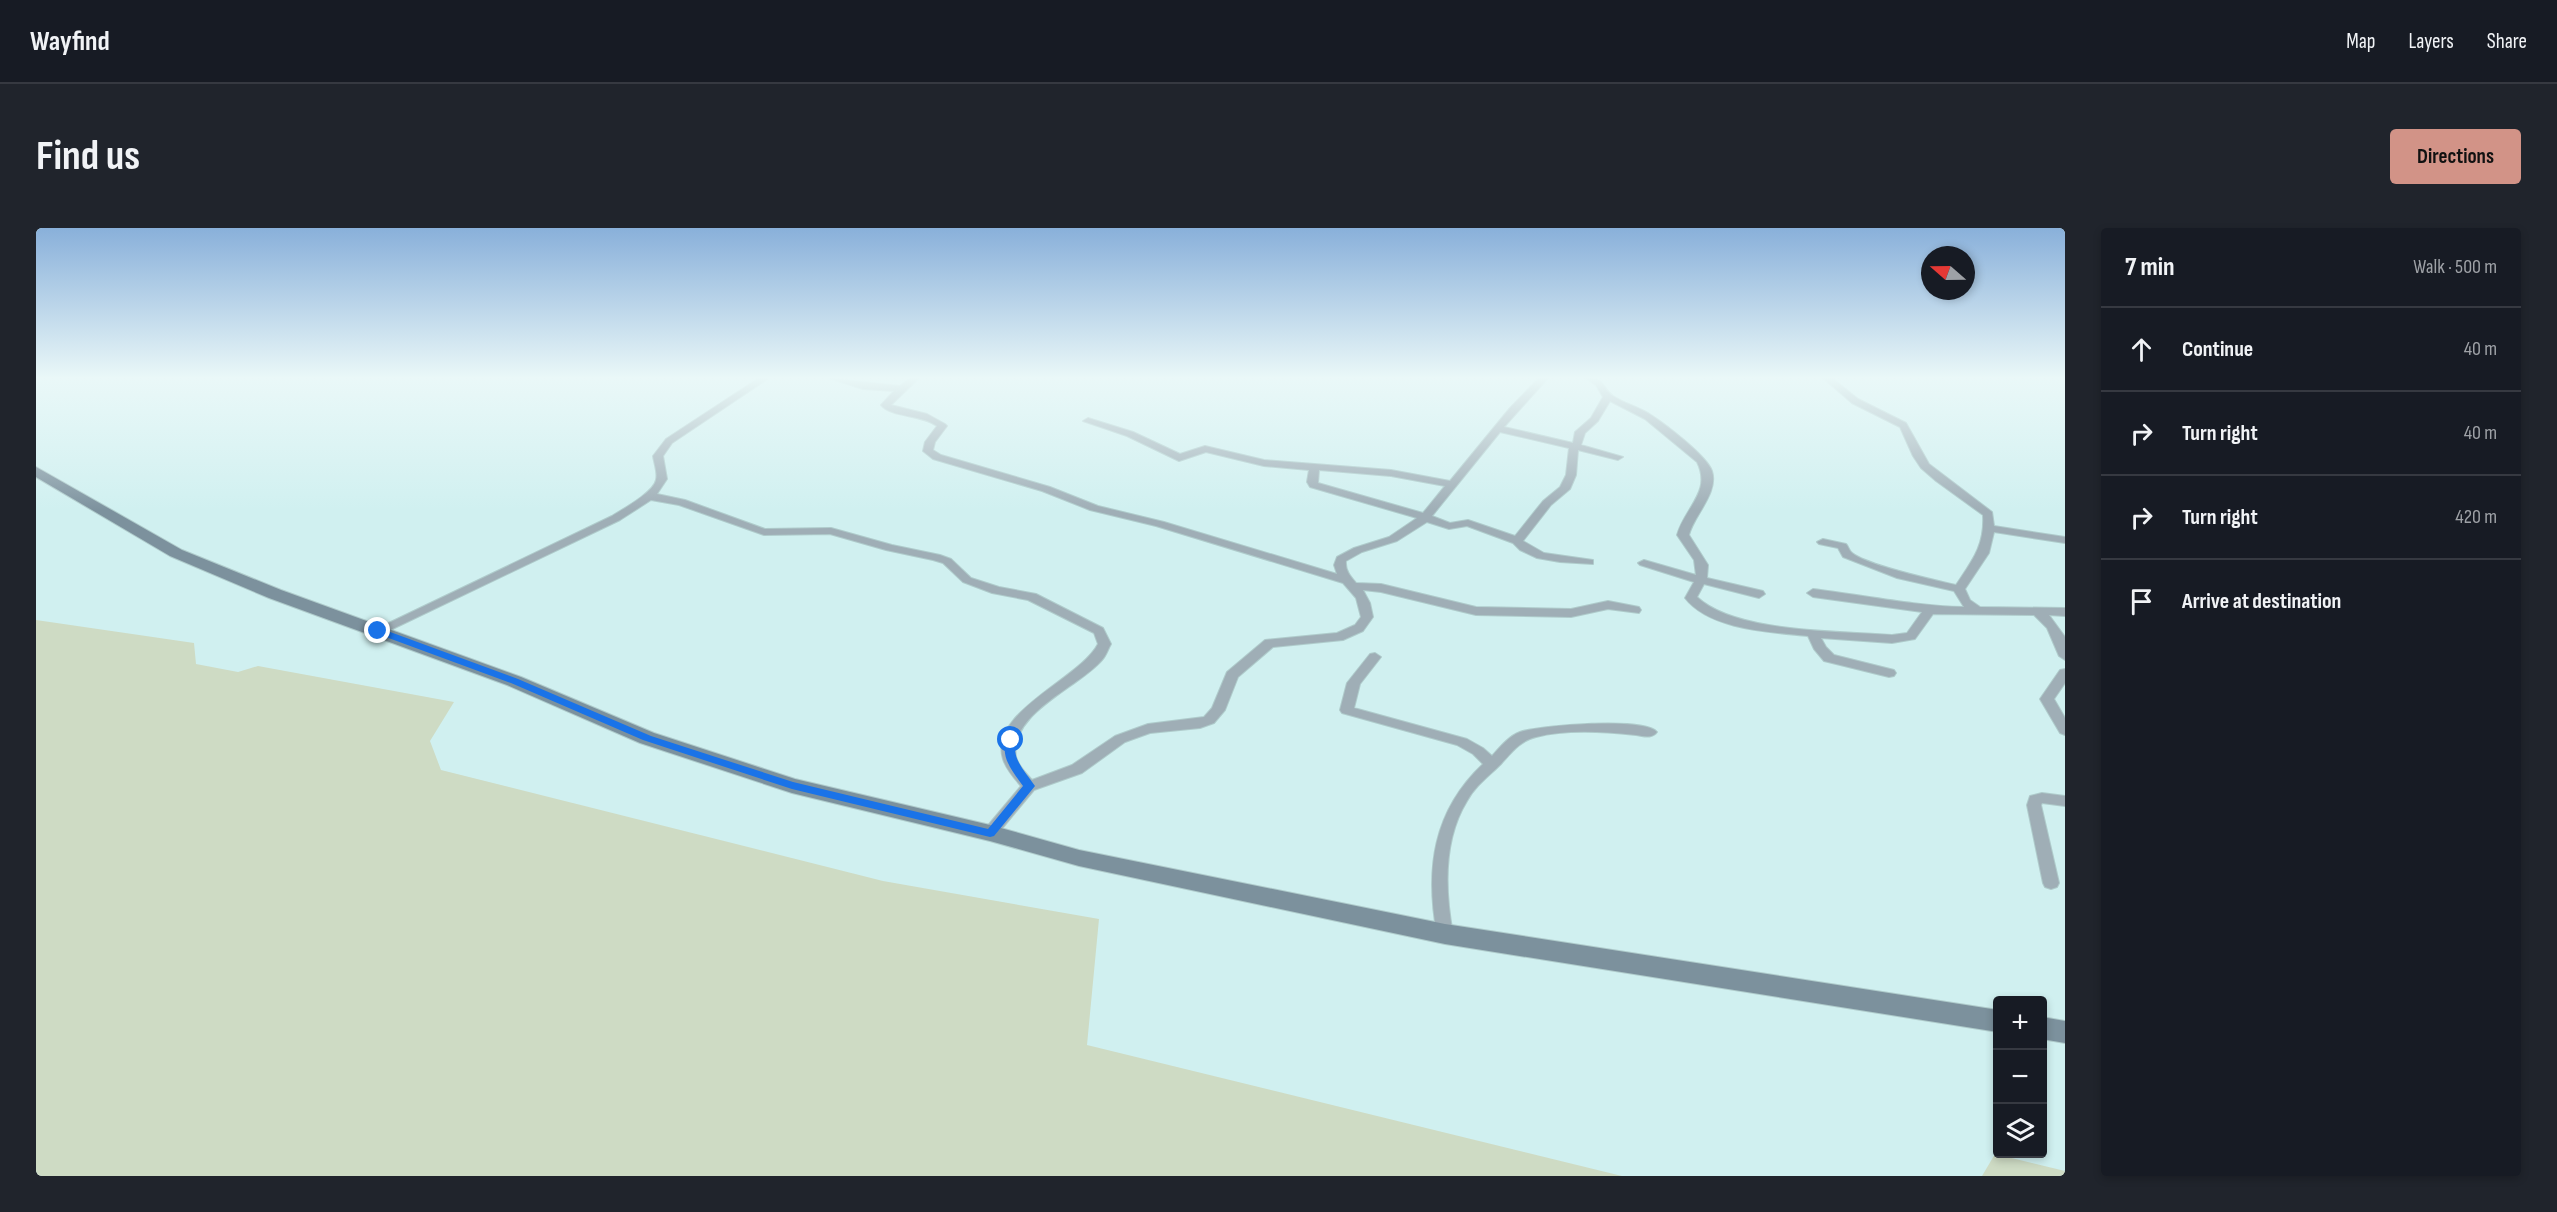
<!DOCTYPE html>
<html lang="en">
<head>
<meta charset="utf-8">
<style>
  body { margin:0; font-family:"Sofia Sans Condensed",sans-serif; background:#20242c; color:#f1f3f6 }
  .controls { position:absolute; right:18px; bottom:18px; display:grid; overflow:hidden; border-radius:6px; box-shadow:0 3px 9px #0003 }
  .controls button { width:54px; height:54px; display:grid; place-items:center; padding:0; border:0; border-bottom:2px solid #363941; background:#171b24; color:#f1f3f6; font:30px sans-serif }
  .compass { position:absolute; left:1885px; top:18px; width:54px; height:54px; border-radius:50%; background:#171b24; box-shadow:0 3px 9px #0003; rotate:290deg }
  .stop { position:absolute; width:18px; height:18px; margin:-14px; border:4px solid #1a73e8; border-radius:50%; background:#fff }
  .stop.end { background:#1a73e8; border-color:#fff; box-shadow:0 2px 6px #0008 }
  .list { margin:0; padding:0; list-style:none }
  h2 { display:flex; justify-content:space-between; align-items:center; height:78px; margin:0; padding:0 24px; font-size:26px }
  h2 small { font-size:20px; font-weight:400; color:#9ea1a6 }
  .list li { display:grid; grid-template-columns:39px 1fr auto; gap:18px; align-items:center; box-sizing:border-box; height:84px; padding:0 24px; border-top:2px solid #363941 }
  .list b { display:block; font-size:22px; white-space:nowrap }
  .list em { font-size:20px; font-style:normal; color:#9ea1a6 }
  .icon { flex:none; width:33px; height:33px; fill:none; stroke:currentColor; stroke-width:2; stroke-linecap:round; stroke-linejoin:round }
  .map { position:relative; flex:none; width:2029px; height:948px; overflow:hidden; border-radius:6px }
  header { display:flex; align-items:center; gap:36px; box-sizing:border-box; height:84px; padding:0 30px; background:#171b24; border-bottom:2px solid #363941 }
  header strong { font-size:28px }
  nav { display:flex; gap:33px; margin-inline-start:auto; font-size:21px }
  .intro { display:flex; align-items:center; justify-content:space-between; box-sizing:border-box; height:144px; padding:0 36px }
  h1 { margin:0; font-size:42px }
  .button { padding:15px 27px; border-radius:6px; background:#d29387; color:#111; font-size:21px; font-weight:700 }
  main { display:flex; gap:36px; padding:0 36px }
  aside { flex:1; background:#171b24; border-radius:6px; box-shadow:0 3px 9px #0003 }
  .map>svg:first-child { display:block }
  .green { fill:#cedbc4 }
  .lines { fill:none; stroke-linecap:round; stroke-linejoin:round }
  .street-casing { stroke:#afcbcb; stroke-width:2 }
  .secondary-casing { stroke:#afcbcb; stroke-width:2 }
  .street { fill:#9faeb6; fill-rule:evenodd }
  .secondary { fill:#7c919d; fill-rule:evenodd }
  .route { fill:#1a73e8 }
</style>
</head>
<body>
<header>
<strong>Wayfind</strong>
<nav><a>Map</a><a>Layers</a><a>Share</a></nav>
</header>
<div class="intro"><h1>Find us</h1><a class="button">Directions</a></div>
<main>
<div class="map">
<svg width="2029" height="948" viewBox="0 0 2029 948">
  <rect width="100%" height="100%" fill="#d0f0f0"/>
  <path class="green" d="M0,392L158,415L160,436L202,444L222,438L418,474L394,513L405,542L847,653L1063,691L1051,817L1586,948H0Z
    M1959,926L2029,943V948H1946Z"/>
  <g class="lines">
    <defs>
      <path id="street" d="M723,150H733L636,215L627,228L631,251L621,266L649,272L729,301L795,300L856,317L904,327L915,331L935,350L963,359L1000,366L1067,400L1075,416C1072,421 1070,428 1066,432C1042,460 973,485 980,529C982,538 990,545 996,552L1036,537L1079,508L1112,496L1168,489L1176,480L1191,444L1229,412L1301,405L1319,397L1325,389L1320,370L1307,355L1120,298L1054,282L1006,263L897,231L887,223L889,214L901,198C885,186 856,190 845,177L858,163L827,161L792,150L864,158L874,150H883L855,177L891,186L909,196L911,198L899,214L897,222L905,227L1014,259L1062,278L1128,294L1301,346L1298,337L1301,329L1318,320L1353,309L1381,290L1274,259L1271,254L1273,242L1228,238L1170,224L1143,233L1091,208L1047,193L1052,190L1097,204L1144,226L1169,218L1228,232L1355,242L1414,253L1474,180L1503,150H1512L1468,199L1537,215L1539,204L1555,190L1567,169L1560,157L1549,150C1571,149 1564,159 1577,168C1589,176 1603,179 1615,187C1629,196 1671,228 1676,243C1683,265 1658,287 1653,307L1672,337L1671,350L1727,363L1729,366L1723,370L1668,356L1661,369C1699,405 1804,403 1856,407L1871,405L1886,384L1777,369L1771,365L1777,361C1827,367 1878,378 1928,379L1918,363L1861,350L1807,329L1802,320L1783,316L1781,314L1787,311L1810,316C1812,318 1813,322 1815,324C1828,337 1899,352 1920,357C1936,333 1949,317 1947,287L1900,253L1885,240L1877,228L1864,199L1816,175L1787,150H1796L1822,171L1870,195L1893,236L1956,284L1958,298L2029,309V315L1958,304L1953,325L1929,361L1934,372L1944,379L2029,380V388L2013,387L2029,409V432L2023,428L2011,400L1998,387L1897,386L1879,411L1856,415L1785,410L1790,419L1798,427L1858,442L1860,445L1858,448L1853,449L1788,433L1778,421L1772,408C1734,404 1674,402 1649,370L1658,354L1604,337L1602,335L1608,332L1660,347L1658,332L1641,307C1649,279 1676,264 1661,234L1609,191L1574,173L1562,193L1549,205L1545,217L1587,229L1582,232L1542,222L1540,247L1534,261L1515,277L1487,313L1508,325L1557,332V336L1524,334L1501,330L1484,322L1477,315L1431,298L1413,301L1391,294L1361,313L1326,324L1310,333C1309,342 1314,348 1320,355L1345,356L1440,379L1535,381L1572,373L1603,379L1605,382L1603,385L1572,381L1535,389L1440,387L1345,364L1327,362L1334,375L1337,389L1327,403L1307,412L1237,419L1202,449L1189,482L1178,495L1164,500L1114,505L1089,514L1046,545L998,562L959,609H949L946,605L949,601L985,558C978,550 970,541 967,531C952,484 1044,451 1062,416L1058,405L992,372L956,365L927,354L907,335L897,332L850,322L794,306L728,307L643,277L615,272L584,292L346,406H338L336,403L576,288C587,281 618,264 620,252C622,245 618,235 617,228L630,211ZM1464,204L1533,220L1530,247L1524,259L1507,273L1479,308L1432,292L1414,295L1396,288ZM1283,242L1355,248L1409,258L1387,285L1282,255Z
        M1339,425L1345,429L1324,456L1318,480L1431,511L1447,520L1456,528C1464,519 1473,508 1484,504C1504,497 1609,489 1621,504C1616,511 1608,508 1600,507C1568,504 1532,501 1500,509C1485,512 1475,525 1465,536C1453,548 1439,558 1431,573C1407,612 1409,663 1417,706L1415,711L1409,713L1403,711L1401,706C1389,641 1397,583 1447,536L1437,526L1421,517L1306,485L1304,482L1311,455L1334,426Z
        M2029,441V455L2018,471L2029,490V507L2024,505L2004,471L2024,442Z
        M2006,565L2029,568V578L2006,575L2005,577L2023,655L2021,659L2015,661L2009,659L2007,655L1991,577L1994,568Z"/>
      <path id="secondary" d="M0,239L146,322L245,362L485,449L618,505L759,551L954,597L1043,622L1409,696L1962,782V804L1409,716L1043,638L954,613L756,565L604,515L471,457L233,370L134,328L0,249Z
        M2006,789L2029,793V815L2006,811Z"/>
    </defs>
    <use href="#street" class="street-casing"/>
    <use href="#secondary" class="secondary-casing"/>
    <use href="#street" class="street"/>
    <use href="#secondary" class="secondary"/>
  </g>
  <linearGradient id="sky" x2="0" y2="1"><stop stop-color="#89b0da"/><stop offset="0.53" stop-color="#eaf8f8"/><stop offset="1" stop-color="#eaf8f8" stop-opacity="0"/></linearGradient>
  <rect width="2029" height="283" fill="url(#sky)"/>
  <path class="route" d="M339,401H346L482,451L615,508L757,554L952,601L987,558C977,544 963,528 971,510L975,509L980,512C975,531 989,543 999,558L958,608L954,609L756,561L607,512L475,455L339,405Z"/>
</svg>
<div class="controls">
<button>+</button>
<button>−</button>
<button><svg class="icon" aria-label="layers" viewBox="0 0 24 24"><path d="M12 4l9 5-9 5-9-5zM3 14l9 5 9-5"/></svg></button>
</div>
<svg class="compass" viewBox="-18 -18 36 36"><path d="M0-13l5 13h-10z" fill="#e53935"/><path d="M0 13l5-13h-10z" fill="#9ea1a6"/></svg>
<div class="stop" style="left:975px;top:512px"></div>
<div class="stop end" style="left:342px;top:403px"></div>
</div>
<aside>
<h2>7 min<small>Walk · 500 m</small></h2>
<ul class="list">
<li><svg class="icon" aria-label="ahead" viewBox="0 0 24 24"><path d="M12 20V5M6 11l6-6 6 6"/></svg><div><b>Continue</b></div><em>40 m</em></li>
<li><svg class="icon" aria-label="right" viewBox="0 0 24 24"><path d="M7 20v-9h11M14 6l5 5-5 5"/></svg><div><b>Turn right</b></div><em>40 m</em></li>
<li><svg class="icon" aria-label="right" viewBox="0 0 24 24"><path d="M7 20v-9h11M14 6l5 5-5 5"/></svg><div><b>Turn right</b></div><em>420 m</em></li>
<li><svg class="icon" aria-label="arrive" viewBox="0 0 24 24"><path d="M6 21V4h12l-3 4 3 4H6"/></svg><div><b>Arrive at destination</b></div></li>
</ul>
</aside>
</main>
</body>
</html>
